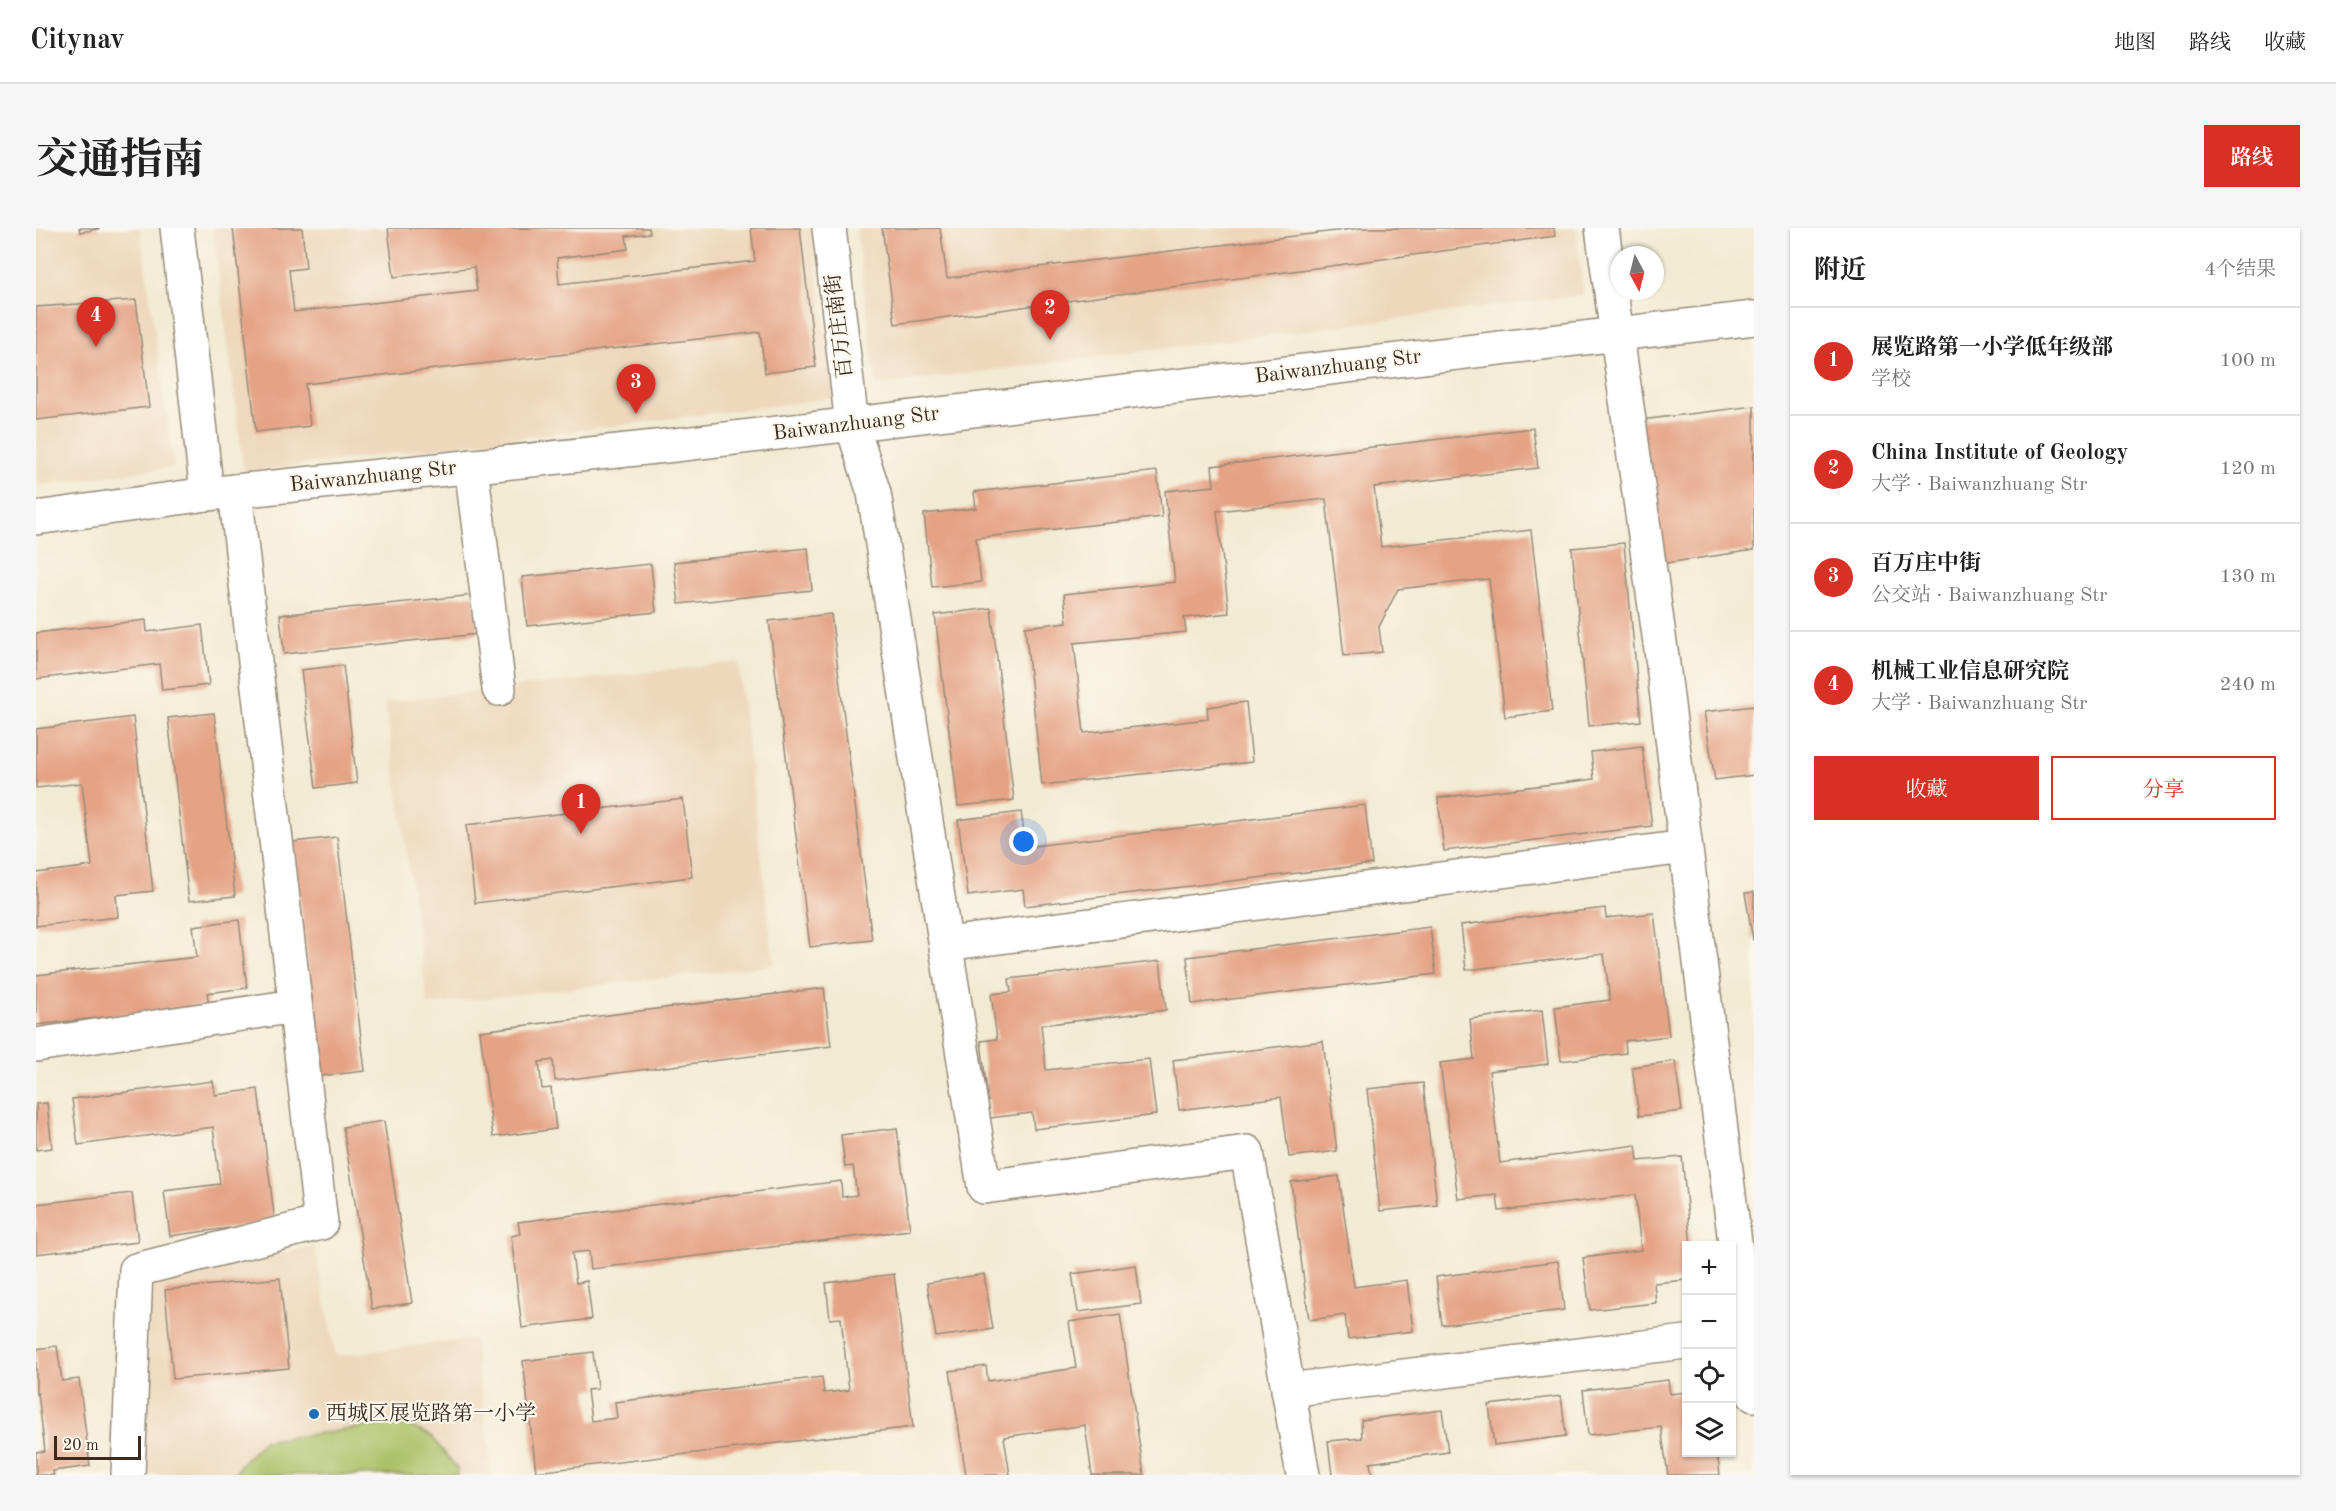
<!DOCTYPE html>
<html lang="zh">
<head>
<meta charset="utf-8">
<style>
  body { margin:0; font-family:"Old Standard TT","Noto Serif SC",serif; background:#f6f6f6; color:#222 }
  .controls { position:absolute; right:18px; bottom:18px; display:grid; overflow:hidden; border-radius:0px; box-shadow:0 2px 4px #0004 }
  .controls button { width:54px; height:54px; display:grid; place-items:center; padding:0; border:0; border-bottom:2px solid #e0e0e0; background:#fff; color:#222; font:30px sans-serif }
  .compass { position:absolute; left:1574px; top:18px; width:54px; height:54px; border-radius:50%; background:#fff; box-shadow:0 2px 4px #0004; rotate:173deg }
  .scale { position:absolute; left:18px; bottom:15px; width:87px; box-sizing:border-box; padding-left:6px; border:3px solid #3b2a1e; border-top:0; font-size:16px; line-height:21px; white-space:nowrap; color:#3b2a1e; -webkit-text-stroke:4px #fbf7ec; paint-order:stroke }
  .you { position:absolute; left:988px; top:614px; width:21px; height:21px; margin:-15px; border:4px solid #fff; border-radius:50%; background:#1a73e8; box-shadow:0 0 0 9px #1a73e833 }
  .badge { display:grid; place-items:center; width:39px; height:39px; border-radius:50%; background:#d93025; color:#fff; font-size:20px; font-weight:700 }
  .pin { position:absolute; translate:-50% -50px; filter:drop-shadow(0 2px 3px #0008) }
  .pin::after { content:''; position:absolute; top:32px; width:21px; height:18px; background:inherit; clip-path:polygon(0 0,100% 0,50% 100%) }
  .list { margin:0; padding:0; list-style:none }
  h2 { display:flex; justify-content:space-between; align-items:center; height:78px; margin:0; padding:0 24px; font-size:26px }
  h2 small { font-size:20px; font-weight:400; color:#767676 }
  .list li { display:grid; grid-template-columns:39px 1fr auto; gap:18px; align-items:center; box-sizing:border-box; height:108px; padding:0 24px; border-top:2px solid #e0e0e0 }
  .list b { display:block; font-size:22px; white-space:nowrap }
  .list p { margin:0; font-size:20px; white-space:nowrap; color:#767676 }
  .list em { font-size:20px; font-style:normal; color:#767676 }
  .actions { display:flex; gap:12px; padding:18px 24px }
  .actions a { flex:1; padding:14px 0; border:2px solid #d93025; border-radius:0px; text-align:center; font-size:21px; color:#d93025 }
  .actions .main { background:#d93025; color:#fff }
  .icon { flex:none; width:33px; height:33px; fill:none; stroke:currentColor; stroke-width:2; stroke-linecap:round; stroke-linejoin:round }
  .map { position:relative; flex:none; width:1718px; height:1247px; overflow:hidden; border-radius:0px }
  header { display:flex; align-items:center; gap:36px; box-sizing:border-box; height:84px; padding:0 30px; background:#fff; border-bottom:2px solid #e0e0e0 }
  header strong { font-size:28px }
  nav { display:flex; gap:33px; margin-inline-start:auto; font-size:21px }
  .intro { display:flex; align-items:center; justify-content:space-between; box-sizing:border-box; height:144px; padding:0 36px }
  h1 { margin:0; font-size:42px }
  .button { padding:15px 27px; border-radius:0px; background:#d93025; color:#fff; font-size:21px; font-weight:700 }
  main { display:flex; gap:36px; padding:0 36px }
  aside { flex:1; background:#fff; border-radius:0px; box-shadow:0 2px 4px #0004 }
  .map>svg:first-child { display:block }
  .built { fill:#eed7bb }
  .pitch { fill:#a9bf64; stroke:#727441; stroke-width:1.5 }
  .building { fill:#e5a385 }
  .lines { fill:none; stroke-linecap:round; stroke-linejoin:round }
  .minor-casing { stroke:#968a78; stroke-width:36 }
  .major-casing { stroke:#968a78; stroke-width:36 }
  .minor { stroke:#fff; stroke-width:33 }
  .major { stroke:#fff; stroke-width:33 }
  .poi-dot { fill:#1f6fb2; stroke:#fbf7ec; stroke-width:2 }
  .labels { text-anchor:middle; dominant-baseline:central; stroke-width:4.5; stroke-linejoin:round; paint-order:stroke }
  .street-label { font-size:21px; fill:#3b2a1e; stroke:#fbf7ec }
  .poi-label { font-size:21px; fill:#3b2a1e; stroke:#fbf7ec; text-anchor:start }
</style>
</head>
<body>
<header>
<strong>Citynav</strong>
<nav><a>地图</a><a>路线</a><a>收藏</a></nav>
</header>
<div class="intro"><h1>交通指南</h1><a class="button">路线</a></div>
<main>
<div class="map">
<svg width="1718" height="1247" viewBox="0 0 1718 1247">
  <rect width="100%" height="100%" fill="#fbf7ec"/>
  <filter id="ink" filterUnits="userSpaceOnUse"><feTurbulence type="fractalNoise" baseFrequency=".0167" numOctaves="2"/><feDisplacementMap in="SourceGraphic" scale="12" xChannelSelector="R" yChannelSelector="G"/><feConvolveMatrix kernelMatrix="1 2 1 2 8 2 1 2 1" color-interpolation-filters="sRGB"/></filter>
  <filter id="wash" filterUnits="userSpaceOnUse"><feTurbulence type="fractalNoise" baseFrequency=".008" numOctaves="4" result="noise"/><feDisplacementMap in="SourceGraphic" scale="24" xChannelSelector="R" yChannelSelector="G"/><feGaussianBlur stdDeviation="1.35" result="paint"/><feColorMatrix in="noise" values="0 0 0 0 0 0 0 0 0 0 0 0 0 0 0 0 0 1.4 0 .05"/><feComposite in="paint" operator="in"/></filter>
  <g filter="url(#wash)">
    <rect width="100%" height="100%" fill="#f2ebd3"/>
    <path class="built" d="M0,0H104L138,239L0,258Z
      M177,0H776L798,170L208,244Z
      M820,0H1540L1547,67L840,157Z
      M702,434L738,737L392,777L349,474Z
      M278,1018L300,1128L438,1111L456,1247H106L113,1055Z"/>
    <path class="pitch" d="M365,1194L395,1208L421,1240V1247H199L204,1237L228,1213Z"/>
    <g id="blocks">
      <path class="building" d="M43,0H63V1L44,4Z
        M197,0H266L270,40L253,42L258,84L441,63L438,39L358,49L352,0H613L614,5L590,8L592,21L521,30L523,56L719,33L715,0H764L780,139L729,145L724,104L269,156L274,198L220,204Z
        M846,0H904L911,50L1325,0H1518L1519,8L859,96Z
        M100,72L113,179L0,192V79Z
        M1718,178V322L1624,336L1605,192Z
        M1497,200L1502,240L1338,259L1345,319L1495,302L1516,483L1469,489L1453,351L1362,361L1343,399L1346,424L1308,428L1290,271L1181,283L1193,385L1148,390L1150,404L1038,415L1048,505L1172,491L1171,479L1210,474L1216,534L1006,557L989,399L1031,394L1028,366L1139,354L1129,263L1178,258L1176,238Z
        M1121,243L1126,289L940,310L945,354L896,359L888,286L940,280L938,264Z
        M1588,315L1605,493L1553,498L1536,320Z
        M772,320L776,362L643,376L638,334Z
        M615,336L620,384L491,398L486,349Z
        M438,367L442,406L248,426L244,387Z
        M955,380L978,572L922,578L899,387Z
        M795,386L836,712L774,719L733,393Z
        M110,392L111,404L166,397L173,457L126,462L123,436L0,451V405Z
        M307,437L321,555L280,560L265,442Z
        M1718,478V547L1679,552L1668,484Z
        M178,485L199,668L153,673L132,490Z
        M97,489L117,663L80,667L82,689L0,698V645L56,638L46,555L0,560V501Z
        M1606,518L1616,598L1408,623L1402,570L1558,551L1555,524Z
        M647,571L656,649L439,675L430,597Z
        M1329,577L1336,636L989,678L987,661L932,668L922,592L985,584L990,619Z
        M301,609L329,843L285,848L257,614Z
        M1718,664V712H1717L1709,665Z
        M1569,680L1570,690L1618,685L1633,808L1589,813L1590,825L1525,833L1519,779L1574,772L1568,726L1430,742L1425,697Z
        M203,692L211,760L171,765L173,777L0,797V747L161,729L157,698Z
        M1394,699L1400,746L1156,776L1151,729Z
        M1124,733L1130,782L1005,797L1010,842L1113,831L1120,887L998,901L996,885L954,890L945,813L961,811L955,766L975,764L973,751Z
        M788,760L795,818L519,853L517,832L503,834L506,861L515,860L520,901L457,909L444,803Z
        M1506,782L1512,836L1453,843L1464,935L1600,917L1602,933L1646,929L1655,1018H1650V1052L1618,1055L1620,1075L1554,1082L1547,1030L1605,1022L1599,967L1463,983L1461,967L1422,971L1404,835L1438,831L1434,791Z
        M1287,813L1301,923L1253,929L1245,869L1143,882L1137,832Z
        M1639,833L1646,883L1603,888L1596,839Z
        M177,853L179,867L222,861L239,994L134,1008L128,963L184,956L177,899L42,917L36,871Z
        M1387,855L1401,977L1344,983L1331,861Z
        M11,875L16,920L0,922V876Z
        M348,893L376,1075L336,1081L307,899Z
        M861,900L874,1002L555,1041L553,1023L536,1025L540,1055L551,1053L556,1091L486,1100L475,1008L484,1006L482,994L805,953L806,969L821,967L817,938L809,939L805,907Z
        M1303,948L1318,1059L1371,1052L1377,1103L1312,1111L1309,1087L1273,1092L1255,954Z
        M96,965L102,1014L0,1026V976Z
        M1522,1033L1528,1082L1406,1097L1400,1049Z
        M1100,1037L1105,1076L1042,1084L1036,1046Z
        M858,1046L877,1199L500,1244L487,1133L557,1124L561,1161L551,1162L555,1193L581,1190L579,1174L786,1149L788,1165L813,1162L805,1090L794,1091L790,1055Z
        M948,1046L957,1101L900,1109L891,1055Z
        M244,1050L253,1140L137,1151L129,1062Z
        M1084,1086L1108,1247H1056L1049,1197L968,1209L974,1247H930L914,1143L950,1138L952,1153L1040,1140L1033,1094Z
        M21,1118L26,1153L43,1151L54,1238L17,1243L18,1247H0V1224L9,1223L2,1165L0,1166V1121Z
        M1632,1152L1634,1166L1650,1164V1224H1681L1684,1247H1632L1625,1199L1552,1207L1547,1162Z
        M1525,1168L1530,1208L1458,1217L1453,1177Z
        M1406,1182L1412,1224L1334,1235L1336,1247H1296L1292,1213L1326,1210L1325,1192Z"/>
    </g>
  </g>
  <g filter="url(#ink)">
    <use href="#blocks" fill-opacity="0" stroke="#968a78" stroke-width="1.5"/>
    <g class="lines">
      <defs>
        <path id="minor" d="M141,0L171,266
          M793,0L816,197L838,265L948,959L1211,924L1267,1247
          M1566,0L1626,429L1718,1167
          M435,238L463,461
          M910,716L1649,619
          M0,817L259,778
          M1252,1162L1650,1114
          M92,1247L100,1042L285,995L199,263"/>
        <path id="major" d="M0,290L171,266L639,217L1718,90"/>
      </defs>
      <use href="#minor" class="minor-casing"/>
      <use href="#major" class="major-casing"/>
      <use href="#minor" class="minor"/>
      <use href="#major" class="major"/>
    </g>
  </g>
  <circle class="poi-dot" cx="278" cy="1186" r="6"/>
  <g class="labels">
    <g class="street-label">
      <text transform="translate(804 98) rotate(-97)">百万庄南街</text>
      <text transform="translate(1302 139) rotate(-7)">Baiwanzhuang Str</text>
      <text transform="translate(820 196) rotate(-7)">Baiwanzhuang Str</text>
      <text transform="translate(337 249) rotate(-6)">Baiwanzhuang Str</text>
    </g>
    <g class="poi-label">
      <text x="290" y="1186">西城区展览路第一小学</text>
    </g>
  </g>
</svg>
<div class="controls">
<button>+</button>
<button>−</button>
<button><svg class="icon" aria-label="locate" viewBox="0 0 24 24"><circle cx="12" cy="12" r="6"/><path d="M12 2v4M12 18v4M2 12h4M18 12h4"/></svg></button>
<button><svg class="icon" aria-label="layers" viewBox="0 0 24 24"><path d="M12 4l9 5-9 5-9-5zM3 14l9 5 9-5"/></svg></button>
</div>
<svg class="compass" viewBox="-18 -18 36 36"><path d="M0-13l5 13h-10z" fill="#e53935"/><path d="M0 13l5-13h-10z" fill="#767676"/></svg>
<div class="scale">20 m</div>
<div class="you"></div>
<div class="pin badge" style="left:545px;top:606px">1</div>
<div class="pin badge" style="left:1014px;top:112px">2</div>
<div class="pin badge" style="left:600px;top:186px">3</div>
<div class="pin badge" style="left:60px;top:119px">4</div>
</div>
<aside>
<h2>附近<small>4个结果</small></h2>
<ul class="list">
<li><span class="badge">1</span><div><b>展览路第一小学低年级部</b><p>学校</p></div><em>100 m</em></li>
<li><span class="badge">2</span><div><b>China Institute of Geology</b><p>大学 · Baiwanzhuang Str</p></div><em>120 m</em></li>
<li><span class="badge">3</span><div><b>百万庄中街</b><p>公交站 · Baiwanzhuang Str</p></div><em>130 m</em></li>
<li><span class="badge">4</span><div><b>机械工业信息研究院</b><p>大学 · Baiwanzhuang Str</p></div><em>240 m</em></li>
</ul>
<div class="actions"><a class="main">收藏</a><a>分享</a></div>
</aside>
</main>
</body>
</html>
